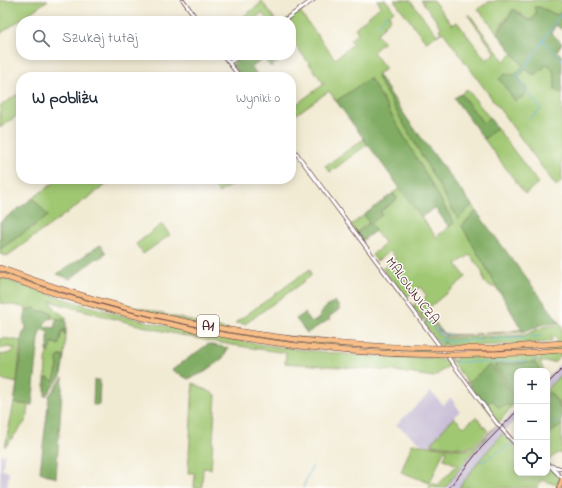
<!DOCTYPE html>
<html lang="pl">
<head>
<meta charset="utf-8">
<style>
  body { margin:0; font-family:"Indie Flower",sans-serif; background:#f6f6f7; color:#1f2937 }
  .controls { position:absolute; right:12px; bottom:12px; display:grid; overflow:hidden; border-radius:8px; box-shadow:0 2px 10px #0003 }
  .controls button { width:36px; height:36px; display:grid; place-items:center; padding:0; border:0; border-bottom:1px solid #e0e1e3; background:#fff; color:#1f2937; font:20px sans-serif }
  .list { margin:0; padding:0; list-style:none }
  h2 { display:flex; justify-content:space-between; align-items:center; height:52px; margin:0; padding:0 16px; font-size:17px }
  h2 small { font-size:13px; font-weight:400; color:#747a83 }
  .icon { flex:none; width:22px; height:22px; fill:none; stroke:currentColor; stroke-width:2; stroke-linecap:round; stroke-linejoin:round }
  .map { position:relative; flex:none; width:562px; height:488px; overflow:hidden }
  .search { position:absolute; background:#fff; box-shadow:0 2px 10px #0003; left:16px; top:16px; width:280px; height:44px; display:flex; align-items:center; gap:10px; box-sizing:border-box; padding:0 14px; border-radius:16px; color:#747a83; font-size:15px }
  .panel { position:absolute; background:#fff; box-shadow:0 2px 10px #0003; left:16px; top:72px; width:280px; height:112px; border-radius:16px }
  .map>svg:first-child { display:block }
  .industrial { fill:#c9bfd7 }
  .green { fill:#a0c772; stroke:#75734e; fill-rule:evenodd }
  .forest { fill:#80ac64; stroke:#656648 }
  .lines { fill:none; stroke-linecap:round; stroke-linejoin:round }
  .stream { stroke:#60aeda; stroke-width:1 }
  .minor-casing { stroke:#633e44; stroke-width:4.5 }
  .major-casing { stroke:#633e44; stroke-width:5.5 }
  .highway-casing { stroke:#633e44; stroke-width:6 }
  .minor { stroke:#fff; stroke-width:3 }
  .major { stroke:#f7be87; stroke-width:4 }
  .highway { stroke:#f7be87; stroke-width:5 }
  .rail { stroke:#4a1f2b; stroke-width:1 }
  .highway-bridge-casing { stroke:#633e44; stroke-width:6; stroke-linecap:butt }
  .highway-bridge { stroke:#f7be87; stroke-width:5 }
  .labels { text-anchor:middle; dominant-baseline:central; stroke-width:3; stroke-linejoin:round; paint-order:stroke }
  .shield { fill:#fdfcf7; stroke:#806168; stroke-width:1 }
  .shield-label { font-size:13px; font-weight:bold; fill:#4a1f2b }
  .street-label { font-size:14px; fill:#4a1f2b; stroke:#fdfcf7 }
</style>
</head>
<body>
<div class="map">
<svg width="562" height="488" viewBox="0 0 562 488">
  <rect width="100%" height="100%" fill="#fdfcf7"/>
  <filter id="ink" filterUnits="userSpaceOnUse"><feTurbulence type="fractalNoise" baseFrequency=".025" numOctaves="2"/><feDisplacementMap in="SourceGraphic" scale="8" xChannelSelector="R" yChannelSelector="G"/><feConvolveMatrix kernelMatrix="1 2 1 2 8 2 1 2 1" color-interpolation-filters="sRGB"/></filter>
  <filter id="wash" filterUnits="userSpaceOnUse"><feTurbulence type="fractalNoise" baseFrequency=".012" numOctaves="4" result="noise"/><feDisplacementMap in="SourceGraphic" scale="16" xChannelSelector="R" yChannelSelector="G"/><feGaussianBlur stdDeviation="0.9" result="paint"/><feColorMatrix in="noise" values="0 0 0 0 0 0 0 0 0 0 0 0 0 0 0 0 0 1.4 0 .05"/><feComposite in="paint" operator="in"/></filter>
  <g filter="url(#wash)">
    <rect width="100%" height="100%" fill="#f2ebd4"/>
    <path class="industrial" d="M562,362V373L547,389V378Z
      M431,392L443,405L451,398L460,411L433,441L432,445L422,444L396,425Z
      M517,408V418L482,457L459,488H446L471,454L496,426L499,424L500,426Z
      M5,454L2,470L9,471L7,488H0V455Z"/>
    <path class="green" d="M0,0H48L0,34Z
      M261,0L276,21H268L262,13L252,21H237L260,4Z
      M377,0H386L394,11L389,15L391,18L377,34L384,42L373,52L386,69L377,74L379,76L377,77L458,219L472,205L476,211L462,226L503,296L496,288L488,285L484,282L482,271L470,255L456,264L466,277L425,311L417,315L411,307L427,296L420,287L405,298L382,268L396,258L390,251L377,261L372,255L385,244L369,223L356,233L351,225L364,215L370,223L382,215L380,212L397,199L393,193L400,188L436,237L454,223L370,78L336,101L329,91L291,118V108L324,84L291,39V21H284L303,8L304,9L300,12L335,59L353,44L350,40L358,33L355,28L381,6Z
      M394,0H410L437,35L441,33L439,30L441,27L421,0H433L452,25L457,22L486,60L495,53L468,15L469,14L504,61L513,53L523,66L514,75L527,90L518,77L526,69L531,74H537L543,67L548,64C556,74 555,78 555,90L562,93V181L556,186L443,32L426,42Z
      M497,0H562V10L557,15L539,7L532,20H529L515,10H512L511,13L502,24L498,34L478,9L490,1L492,2Z
      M467,89L489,117L483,123L461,94Z
      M21,92V113L0,128V106Z
      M497,128L538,183L525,194L484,139Z
      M364,139L368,144L330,172L325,166Z
      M59,179H114L7,256L0,254V249L48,216L33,198Z
      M209,179H239L219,193Z
      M162,224L170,235L143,254L136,244Z
      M0,269L39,283L236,332L435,350V351L440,352H436V354L370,351L235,336L104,307L0,273Z
      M310,269L311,276L245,324L235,323Z
      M0,277C140,328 290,358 440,358L441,361L446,358L451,364L434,377L394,371L285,363L286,353C261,349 235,346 210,341C156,331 103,316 50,301L57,311L67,318L66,320L57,319L54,318L49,319L52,316V314L48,311H38L35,308L26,310L24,307L0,303Z
      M426,312L428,315L433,319L442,332L446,334L461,335L507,332L522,329L523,332L446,336L439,332L432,320L427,318L421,320L419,316Z
      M425,321L427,320C437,325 433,335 447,338L525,335L543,327L562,325V355L555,362H540L544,371H540L535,362L494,365L517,396V400L491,365L468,383L424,324ZM551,336L555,337L557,340L551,347H549V346L496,349V353L546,350L550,348L540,359L537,360H536L537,354L456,357L455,362L442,345L445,342L446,346L498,345L552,342Z
      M62,330H64V334H66L64,356H59L57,359L58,367L54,380L53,381L47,378L45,380L47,348L48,352L52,342L54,343L59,342Z
      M3,338L21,341L17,383L0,379V353L2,355L10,353L16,349L8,347L0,349V339Z
      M562,373V411L558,402L550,392L547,395V389Z
      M193,383L216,395L211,469L203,468L202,488H194L195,473H188Z
      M493,400L498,407L508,405L512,406L502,419L498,423L484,405Z
      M14,403L29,405L28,415L25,422L5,447Z
      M454,417L464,427L476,417L488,431L473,446L468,448L432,445L433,441Z
      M562,425V454L558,453L551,458L547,463V435Z
      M496,426L471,454L445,488H429L431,483L438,485L457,465L444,459L447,450H444L430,483L401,472L412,444L469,450L474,447Z
      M503,433L517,448V473H547V465C554,472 561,475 558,485L541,480L537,488H459L482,457Z"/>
    <path class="forest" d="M534,7H539L557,15L562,10V30L556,25L551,33L562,43L557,51L562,56V93L555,90C555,79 556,72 548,64L535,75L526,69L518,77L527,90L524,96L515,101L499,79L505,74L514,75L523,66L498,34C502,25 509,18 513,9L527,20H532L536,13Z
      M243,55H287L271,67L264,59L252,67L258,76L257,77H241L232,64Z
      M379,76L408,120L472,205L458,219L377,77Z
      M370,78L454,223L449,227L435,208L421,217L336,101Z
      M461,94L483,123L489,117L497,128L484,139L454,98Z
      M393,193L397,199L380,211L382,215L370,224L375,231L362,241L356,233L369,223L364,215Z
      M33,198L48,216L0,249V222Z
      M476,211L560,323L540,325L530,330L523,332L462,226Z
      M100,245L106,253L99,259L97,258L70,279L57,274Z
      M335,301L340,309L329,317L330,319L307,333L296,319L305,313L309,320L313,322L318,319L324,309Z
      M35,308L38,311L51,312L52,316L44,324L47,329L48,327L55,328V322L57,319L66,320V334H64V330H62L59,345L52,342L51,349L48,353V331L40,330L32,405L14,403L21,355L22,335L26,329V326L24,323L26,310Z
      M208,344L228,348L224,357L205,372L188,379L172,370Z
      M59,356H64L61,376L45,397V380L48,377L53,381L54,380L58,367L57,359Z
      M535,362L540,371H517V396L494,365Z
      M489,365H491L517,400V402L512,406L508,405L498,407L493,400L484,405L468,383Z
      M63,377L56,478L40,472L49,396Z
      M94,380H100L99,405H93Z
      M550,392C560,405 562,408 562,425L547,435V395Z"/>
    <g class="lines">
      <path class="stream" d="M377,27L387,14
        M543,40L562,60
        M529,119L541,109L516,77L527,65L562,12
        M426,321C434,323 434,334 444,338V341
        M437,328L443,334L451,335
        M530,337L543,336
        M436,339L440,341H452L525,338
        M532,360H535
        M454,362H497L526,361
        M547,426L562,418
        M516,441H517
        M489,457L513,444
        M481,462L487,459
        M303,488L310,470L313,466"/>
    </g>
  </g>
  <g filter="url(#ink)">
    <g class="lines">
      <defs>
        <path id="minor" d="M183,0L198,21
          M283,21L313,0
          M223,55L240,77
          M229,63L241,55
          M291,146L496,422L517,446
          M548,464L562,478
          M552,466L562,469"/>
        <path id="major" d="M559,488L562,480"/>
        <path id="highway" d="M0,268C140,320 288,347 437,348
          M0,275C142,326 291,354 442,355
          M445,348H495L562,343
          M449,355L525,353L562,350"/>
      </defs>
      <use href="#minor" class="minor-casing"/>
      <use href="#major" class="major-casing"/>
      <use href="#highway" class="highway-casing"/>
      <use href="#minor" class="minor"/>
      <use href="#major" class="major"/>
      <use href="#highway" class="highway"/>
      <path class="rail" d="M547,384L562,369
        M449,488L481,448L517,411"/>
      <defs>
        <path id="highway-bridge" d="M437,348H445
          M442,355H449"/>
      </defs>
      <use href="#highway-bridge" class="highway-bridge-casing"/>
      <use href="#highway-bridge" class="highway-bridge"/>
    </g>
  </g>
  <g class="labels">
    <rect class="shield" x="197" y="315" width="22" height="22" rx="3"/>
    <g class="shield-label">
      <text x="208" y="326">A1</text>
    </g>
    <g class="street-label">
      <text transform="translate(412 291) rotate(53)">MALOWNICZA</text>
    </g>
  </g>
</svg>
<div class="controls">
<button>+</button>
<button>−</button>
<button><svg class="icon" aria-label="locate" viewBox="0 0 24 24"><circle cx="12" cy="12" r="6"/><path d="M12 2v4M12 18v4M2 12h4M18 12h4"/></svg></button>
</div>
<div class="search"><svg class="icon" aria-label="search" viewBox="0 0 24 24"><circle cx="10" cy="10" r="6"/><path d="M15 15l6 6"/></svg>Szukaj tutaj</div>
<section class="panel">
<h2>W pobliżu<small>Wyniki: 0</small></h2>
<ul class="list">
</ul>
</section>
</div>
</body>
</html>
